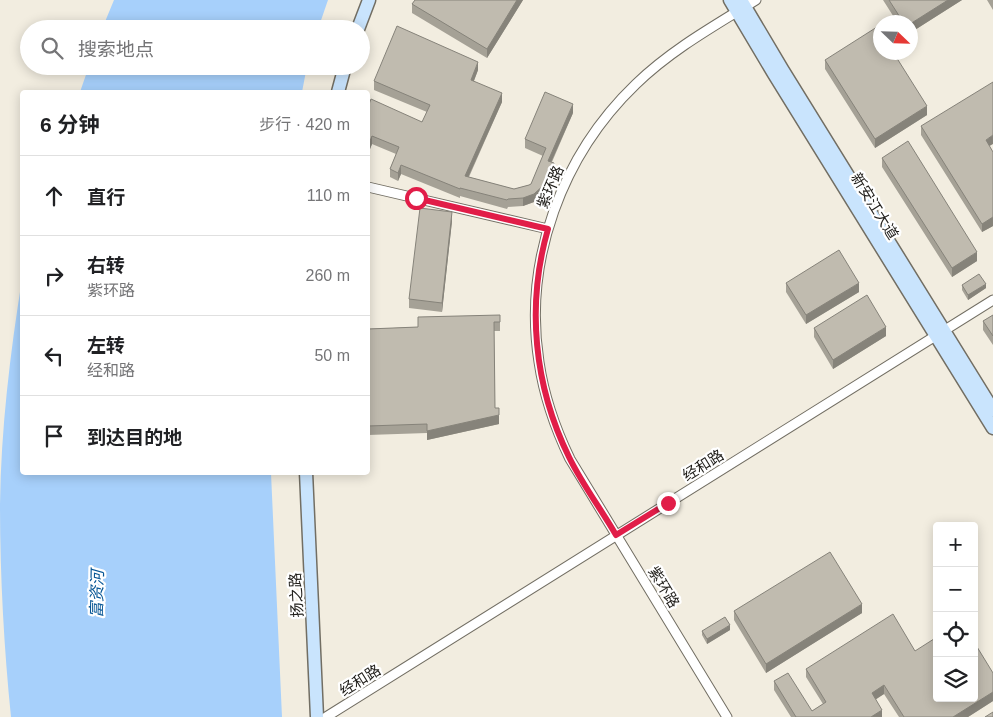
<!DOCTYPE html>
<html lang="zh">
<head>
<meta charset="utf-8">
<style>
  body { margin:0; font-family:Arial,"Noto Sans SC",sans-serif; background:#f2f2f2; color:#202124 }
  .controls { position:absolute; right:15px; bottom:15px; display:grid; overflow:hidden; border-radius:5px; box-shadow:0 2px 12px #0003 }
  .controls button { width:45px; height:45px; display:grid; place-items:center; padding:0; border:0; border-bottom:1px solid #e0e0e0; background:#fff; color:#202124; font:25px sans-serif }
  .compass { position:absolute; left:873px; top:15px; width:45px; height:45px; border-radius:50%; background:#fff; box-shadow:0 2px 12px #0003; rotate:113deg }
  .stop { position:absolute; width:15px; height:15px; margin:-11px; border:4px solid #e11d48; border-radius:50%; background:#fff }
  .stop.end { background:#e11d48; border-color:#fff; box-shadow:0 1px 5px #0008 }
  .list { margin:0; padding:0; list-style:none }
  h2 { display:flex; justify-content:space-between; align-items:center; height:65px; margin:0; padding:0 20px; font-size:21px }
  h2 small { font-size:16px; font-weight:400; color:#757577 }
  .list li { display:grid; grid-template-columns:32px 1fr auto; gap:15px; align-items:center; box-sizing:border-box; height:80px; padding:0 20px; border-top:1px solid #e0e0e0 }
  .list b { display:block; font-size:19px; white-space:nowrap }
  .list p { margin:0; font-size:16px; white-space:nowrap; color:#757577 }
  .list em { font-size:16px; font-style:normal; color:#757577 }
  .icon { flex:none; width:28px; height:28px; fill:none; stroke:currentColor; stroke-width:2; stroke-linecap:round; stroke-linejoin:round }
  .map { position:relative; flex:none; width:993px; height:717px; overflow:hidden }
  .search { position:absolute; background:#fff; box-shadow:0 2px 12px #0003; left:20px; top:20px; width:350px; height:55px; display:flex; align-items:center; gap:12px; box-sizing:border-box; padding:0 18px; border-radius:28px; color:#757577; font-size:19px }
  .panel { position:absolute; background:#fff; box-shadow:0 2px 12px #0003; left:20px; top:90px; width:350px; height:385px; border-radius:5px }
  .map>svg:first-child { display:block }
  .water { fill:#a7d0fb }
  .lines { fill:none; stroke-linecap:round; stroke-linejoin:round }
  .street-casing { stroke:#726e63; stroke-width:11 }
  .secondary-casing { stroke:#726e63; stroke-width:15 }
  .street { stroke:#fff; stroke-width:9 }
  .secondary { stroke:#c9e4fd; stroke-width:12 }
  .wall { fill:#a5a196 }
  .shaded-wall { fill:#86837a }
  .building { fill:#c0bbaf; stroke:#86837a }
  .route { stroke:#e11d48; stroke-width:6 }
  .labels { text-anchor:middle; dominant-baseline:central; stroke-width:4.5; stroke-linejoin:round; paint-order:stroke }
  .street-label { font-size:15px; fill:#1f1d19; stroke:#fff }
  .water-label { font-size:16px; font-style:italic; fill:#075695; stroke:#fff }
</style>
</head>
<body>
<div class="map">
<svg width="993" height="717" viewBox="0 0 993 717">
  <rect width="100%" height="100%" fill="#f2ede0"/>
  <path class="water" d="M114,0H328L318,29H102Z
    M89,66H307L302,92H80Z
    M22,279V472L271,473L282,717H11C4,647 0,576 0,505C1,429 10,354 22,279Z"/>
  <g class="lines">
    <defs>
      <path id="street" d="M368,187L548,229
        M326,717L993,300
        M727,717L570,459C555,428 544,396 539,362C523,260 562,155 636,84C671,50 714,26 756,0"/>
      <path id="secondary" d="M730,0L774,74L993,428
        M741,0L782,69L993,410
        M358,29L369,0
        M338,92L345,66
        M306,472L317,717"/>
    </defs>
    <use href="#street" class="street-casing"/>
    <use href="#secondary" class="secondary-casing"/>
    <use href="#street" class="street"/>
    <use href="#secondary" class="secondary"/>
  </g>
  <path class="wall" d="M415,0H523L487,58L412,13V4Z
    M883,0H962L910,33V22H897Z
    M987,0H993V10Z
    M825,60L927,115L875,148L825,69Z
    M478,70L474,81L502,102L469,177L514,189L529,185L531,184L543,156L525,148V139L573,113L552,162L554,171L546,191L534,202L523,206L508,207L507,209L460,196V198L401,174L398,181L390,177V169L396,154L372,144L368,154V107L422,122L427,112L374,90V81Z
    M921,126L989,146L993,152V226L982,232L921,135Z
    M882,158L977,261L952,277L882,167Z
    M452,221L442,312L409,308V299Z
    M786,283L859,292L806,324L786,292Z
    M962,285L986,288L968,300L962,290Z
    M500,315V331H494L495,408L499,424L427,440V433L368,435V329L418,327Z
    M993,315V345L983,330V321Z
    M814,328L886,336L833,369L814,337Z
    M734,611L862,613L766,673L734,620Z
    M730,630L707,644L702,635V631Z
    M915,651L993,673V701L968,717H899L884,694L875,699L882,717H791L774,690V681L812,711L823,704L806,677V669Z"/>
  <path class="shaded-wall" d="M517,0H523L487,58V49Z
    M948,0H962L910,33V24Z
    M478,62V70L471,88V80Z
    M502,93V102L465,184V176Z
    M573,104V113L548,169V161Z
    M927,106V115L875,148V139Z
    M993,135V144L986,148V140Z
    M372,136V144L368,154V146Z
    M554,163V171L546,191L534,202L523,206V198Z
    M401,165V174L398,181V173Z
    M452,212V221L442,312V303Z
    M993,217V226L982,232V224Z
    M977,252V261L952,277V268Z
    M859,283V292L806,324V315Z
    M986,284V288L968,300V295Z
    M886,327V336L833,369V360Z
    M499,415V424L427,440V431Z
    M862,604V613L766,673V664Z
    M730,625V630L707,644V639Z
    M884,685V694L872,702V693Z
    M993,692V701L968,717H953Z
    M882,710V717H871Z"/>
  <path class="building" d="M415,0H517L487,49L412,4Z
    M889,0H948L910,24V22H903Z
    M397,26L478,62L471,80L502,93L465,176L514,189L529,185L531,184L546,148L525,139L545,92L573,104L548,161L554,163L546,183L534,194L523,198L508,199L507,200L460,188V189L401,165L398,173L390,169L399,147L372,136L368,146V107L371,99L422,122L430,105L374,81Z
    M877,27L880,32V52H893L927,106L875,139L825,60Z
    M993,82V135L986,140L993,152V217L982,224L921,126Z
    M908,141L977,252L952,268L882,158Z
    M420,208L452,212L442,303L409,299Z
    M839,250L859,283L806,315L786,283Z
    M979,274L986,284L968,295L962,285Z
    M867,295L886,327L833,360L814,328Z
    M500,315V322H494L495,408H499V415L427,431V424L368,426V329L418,327V317Z
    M993,315V336L983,321Z
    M830,552L862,604L766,664L734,611Z
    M893,614L915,651L937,637V698H974V642L993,673V692L953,717H904L884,685L872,693L882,710L871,717H796L774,681L788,673L812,711L826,702L806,669Z
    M725,617L730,625L707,639L702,631Z
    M993,712V717H985Z"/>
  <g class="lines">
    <path class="route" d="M416,198L548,229C526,305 534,386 569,457C582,484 601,509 616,535L668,503"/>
  </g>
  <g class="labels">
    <g class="street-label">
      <text transform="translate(550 187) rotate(-67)">紫环路</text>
      <text transform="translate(875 206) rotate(58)">新安江大道</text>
      <text transform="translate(703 465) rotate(-32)">经和路</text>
      <text transform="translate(664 587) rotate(59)">紫环路</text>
      <text transform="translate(296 595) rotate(-93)">扬之路</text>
      <text transform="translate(360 680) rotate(-32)">经和路</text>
    </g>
    <g class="water-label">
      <text transform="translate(97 594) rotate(-89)">富资河</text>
    </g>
  </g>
</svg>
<div class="controls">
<button>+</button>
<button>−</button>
<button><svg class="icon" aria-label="locate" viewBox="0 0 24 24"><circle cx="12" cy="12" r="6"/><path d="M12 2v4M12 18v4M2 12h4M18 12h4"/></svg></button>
<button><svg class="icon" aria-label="layers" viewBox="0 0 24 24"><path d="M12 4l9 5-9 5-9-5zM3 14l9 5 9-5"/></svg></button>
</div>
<svg class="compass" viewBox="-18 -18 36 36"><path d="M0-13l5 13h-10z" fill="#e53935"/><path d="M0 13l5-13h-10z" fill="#757577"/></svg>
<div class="stop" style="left:416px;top:198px"></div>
<div class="stop end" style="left:668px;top:503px"></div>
<div class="search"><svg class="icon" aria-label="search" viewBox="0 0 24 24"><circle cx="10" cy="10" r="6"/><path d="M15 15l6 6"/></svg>搜索地点</div>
<section class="panel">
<h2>6 分钟<small>步行 · 420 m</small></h2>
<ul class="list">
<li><svg class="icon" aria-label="ahead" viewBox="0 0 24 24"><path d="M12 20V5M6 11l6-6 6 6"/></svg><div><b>直行</b></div><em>110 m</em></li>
<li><svg class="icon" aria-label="right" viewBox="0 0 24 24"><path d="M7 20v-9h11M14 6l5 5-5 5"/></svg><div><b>右转</b><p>紫环路</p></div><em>260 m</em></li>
<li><svg class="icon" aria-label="left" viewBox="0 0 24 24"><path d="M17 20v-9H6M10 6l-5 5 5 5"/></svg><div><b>左转</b><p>经和路</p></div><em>50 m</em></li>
<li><svg class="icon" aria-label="arrive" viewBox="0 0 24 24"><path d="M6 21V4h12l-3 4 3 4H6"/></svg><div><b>到达目的地</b></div></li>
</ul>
</section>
</div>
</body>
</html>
